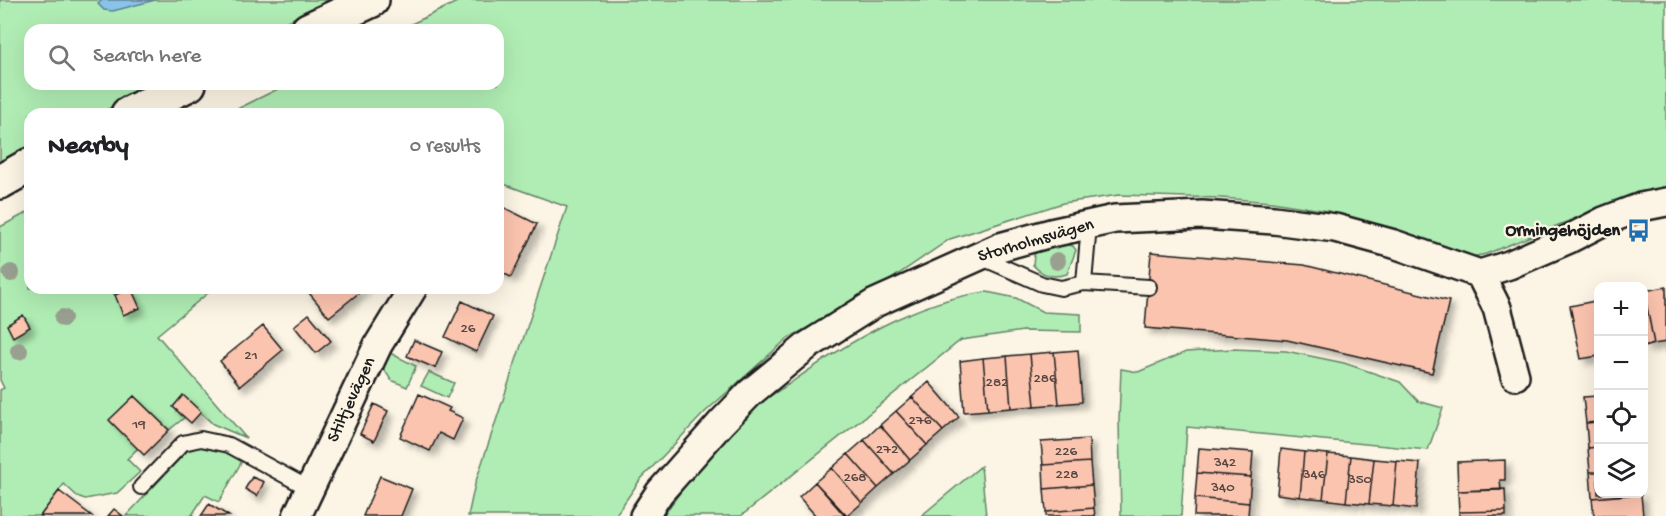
<!DOCTYPE html>
<html lang="en">
<head>
<meta charset="utf-8">
<style>
  body { margin:0; font-family:"Gochi Hand",sans-serif; background:#f2f2f2; color:#202124 }
  .controls { position:absolute; right:18px; bottom:18px; display:grid; overflow:hidden; border-radius:12px; box-shadow:0 6px 24px #0002 }
  .controls button { width:54px; height:54px; display:grid; place-items:center; padding:0; border:0; border-bottom:2px solid #e0e0e0; background:#fff; color:#202124; font:30px sans-serif }
  .list { margin:0; padding:0; list-style:none }
  h2 { display:flex; justify-content:space-between; align-items:center; height:78px; margin:0; padding:0 24px; font-size:26px }
  h2 small { font-size:20px; font-weight:400; color:#757577 }
  .icon { flex:none; width:33px; height:33px; fill:none; stroke:currentColor; stroke-width:2; stroke-linecap:round; stroke-linejoin:round }
  .map { position:relative; flex:none; width:1666px; height:516px; overflow:hidden }
  .search { position:absolute; background:#fff; box-shadow:0 6px 24px #0002; left:24px; top:24px; width:480px; height:66px; display:flex; align-items:center; gap:15px; box-sizing:border-box; padding:0 21px; border-radius:18px; color:#757577; font-size:22px }
  .panel { position:absolute; background:#fff; box-shadow:0 6px 24px #0002; left:24px; top:108px; width:480px; height:186px; border-radius:18px }
  .map>svg:first-child { display:block }
  .green { fill:#b0edb4; stroke:#668468; stroke-width:1.5 }
  .water { fill:#89c3e8; stroke:#5d8096; stroke-width:1.5 }
  .building { fill:#fbc4af; stroke:#1c1c1c; stroke-width:1.5; filter:url(#shadow) }
  .lines { fill:none; stroke-linecap:round; stroke-linejoin:round }
  .lane-casing { stroke:#1c1c1c; stroke-width:18 }
  .street-casing { stroke:#1c1c1c; stroke-width:32 }
  .secondary-casing { stroke:#1c1c1c; stroke-width:38 }
  .lane { stroke:#fcf5e5; stroke-width:14 }
  .street { stroke:#fcf5e5; stroke-width:27 }
  .secondary { stroke:#fcf5e5; stroke-width:33 }
  .tree { fill:#99a090 }
  .labels { text-anchor:middle; dominant-baseline:central; stroke-width:4.5; stroke-linejoin:round; paint-order:stroke }
  .number-label { font-size:15px; fill:#544641 }
  .poi-label { font-size:18px; font-weight:bold; fill:#1c1c1c; stroke:#fcf5e5; text-anchor:end }
  .street-label { font-size:18px; fill:#1c1c1c; stroke:#fcf5e5 }
</style>
</head>
<body>
<div class="map">
<svg width="1666" height="516" viewBox="0 0 1666 516">
  <defs>
    <filter id="shadow"><feDropShadow dx="5.5" dy="5.5" stdDeviation="3" flood-color="#0004"/></filter>
  </defs>
  <rect width="100%" height="100%" fill="#fcf5e5"/>
  <filter id="ink" filterUnits="userSpaceOnUse"><feTurbulence type="fractalNoise" baseFrequency=".0167" numOctaves="2"/><feDisplacementMap in="SourceGraphic" scale="12" xChannelSelector="R" yChannelSelector="G"/><feConvolveMatrix kernelMatrix="1 2 1 2 8 2 1 2 1" color-interpolation-filters="sRGB"/></filter>
  <g filter="url(#ink)">
    <path class="green" d="M0,0H333L268,30H30V84H159L98,114H30V148L0,163Z
      M461,0H1666V188L1616,202L1486,254L1467,258L1395,231L1328,211L1272,202L1221,198L1119,195L1063,203L950,239L862,299L788,338L705,412L640,480L615,516H468L475,484L567,207L498,182V114H227L288,84H498V30H399Z
      M30,211V288H107L115,295L131,288H214L157,335L246,438L213,424L183,396L173,407L184,418L169,430L134,396L110,421L138,448L127,459L140,472L117,493L85,499L77,496L64,484L40,516H0V390L4,388L0,380V227Z
      M1067,245L1073,246L1076,250L1067,274C1053,278 1043,276 1033,265L1034,255L1039,249Z
      M987,292L1016,298L1043,312L1081,314V332L1023,331L961,340L741,516H663C689,480 715,444 748,413C759,402 775,393 789,384C845,344 916,300 987,292Z
      M1233,349L1286,351L1344,363L1400,382L1418,401L1443,408L1428,450L1187,427L1181,516H1121L1119,421L1121,369L1138,372L1186,352Z
      M386,351L416,366L407,387L391,380L381,365Z
      M429,372L454,383L447,398L421,386Z
      M201,445L222,448L243,459L219,502L205,495L192,515L194,516H126L187,451Z
      M981,466L986,516H921Z"/>
    <path class="water" d="M102,0H155L113,11L104,10L98,4Z"/>
    <path class="building" d="M503,207L537,224L511,277L498,271V219Z
      M1151,252L1304,265L1449,301L1432,373L1287,340L1145,328Z
      M1666,287V342L1654,344L1644,291Z
      M131,288L140,308L123,315L115,295Z
      M305,288H365L329,317Z
      M1644,291L1654,344L1644,347Z
      M1598,300V320L1595,301Z
      M462,301L493,316L476,352L445,337Z
      M1595,301L1598,320V356L1581,359L1570,306Z
      M309,314L331,341L316,353L294,326Z
      M23,315L30,327L13,337L7,325Z
      M263,326L283,350L240,386L220,361Z
      M414,340L442,352L435,368L407,356Z
      M1078,350L1082,402L1059,404L1054,352Z
      M1054,352L1059,404L1035,406L1030,354Z
      M1030,354L1035,406L1011,408L1007,356Z
      M1007,356L1011,408L988,410L983,358Z
      M983,358L988,410L964,412L960,361Z
      M929,382L959,417L943,431L912,397Z
      M419,394L450,408L448,411L463,418L453,440L439,433L430,451L400,437Z
      M183,395L201,412L191,423L173,407Z
      M134,396L169,430L144,455L109,420Z
      M1598,396V422L1586,423L1583,397Z
      M912,397L943,431L927,445L896,411Z
      M374,404L388,411L374,441L360,434Z
      M896,411L927,445L910,460L880,425Z
      M1598,422V447L1588,448L1586,423Z
      M880,425L910,460L894,474L864,440Z
      M1089,439L1090,462L1043,465L1041,442Z
      M864,440L894,474L878,488L848,454Z
      M1598,447V472H1590L1588,448Z
      M1199,448L1253,452L1251,477L1197,473Z
      M1281,449L1304,452L1300,497L1277,494Z
      M1304,452L1328,454L1323,499L1300,497Z
      M848,454L878,488L862,503L832,468Z
      M1328,454L1351,456L1346,502L1323,499Z
      M1351,456L1374,459L1369,504L1346,502Z
      M1374,459L1397,461L1393,506L1369,504Z
      M1505,460V480H1500L1501,490L1458,491L1457,462Z
      M1397,461L1420,463L1416,509L1393,506Z
      M1090,462L1092,485L1044,489L1043,465Z
      M832,468L862,503L847,516L815,482Z
      M1590,472H1598V494H1637L1592,498Z
      M1197,473L1251,477L1249,503L1195,498Z
      M380,476L412,489L401,516H363Z
      M252,477L264,482L257,496L245,489Z
      M815,482L845,516H816L799,497Z
      M1092,485L1094,508L1046,512L1044,489Z
      M1505,489L1506,511L1459,512L1458,491Z
      M59,491L92,516H40Z
      M1641,494L1643,516H1594L1592,498Z
      M1195,498L1249,503L1248,516H1194Z
      M209,504L229,516H201Z
      M1094,508L1095,516H1046V512Z
      M114,509L123,516H108Z
      M1506,511V516H1459V512Z"/>
    <g class="lines">
      <defs>
        <path id="lane" d="M980,257L1042,284L1061,288L1084,283L1149,287
          M1084,283L1089,225
          M141,487L183,443L201,439L229,445L310,489"/>
        <path id="street" d="M1480,274L1497,308L1515,376
          M297,516L378,345L413,288
          M644,516L660,492L721,423L750,393L807,346L875,303L1000,247L1051,233L1115,219L1202,215L1274,220L1335,228L1394,244L1480,274L1509,265L1569,239L1604,221L1641,207L1666,202"/>
        <path id="secondary" d="M308,30L372,0
          M128,114L189,84
          M0,182L30,165"/>
      </defs>
      <use href="#lane" class="lane-casing"/>
      <use href="#street" class="street-casing"/>
      <use href="#secondary" class="secondary-casing"/>
      <use href="#lane" class="lane"/>
      <use href="#street" class="street"/>
      <use href="#secondary" class="secondary"/>
    </g>
    <g class="tree">
      <circle cx="1057" cy="261" r="9"/>
      <circle cx="11" cy="273" r="9"/>
      <circle cx="63" cy="318" r="9"/>
      <circle cx="19" cy="351" r="9"/>
    </g>
  </g>
  <defs>
    <symbol id="bus-bare" viewBox="-9 -9 18 18"><path d="M-5-6H5V4H4V6H2V4H-2V6H-4V4H-5ZM-3.5-4V0h7V-4ZM-3.5 1.2v1.5H-2V1.2ZM2 1.2v1.5H3.5V1.2Z" fill="#1f6fb2" stroke="#fcf5e5" stroke-width="2.5" paint-order="stroke"/></symbol>
  </defs>
  <g fill-rule="evenodd">
    <use href="#bus-bare" x="1622" y="214" width="33" height="33"/>
  </g>
  <g class="labels">
    <g class="number-label">
      <text x="468" y="329">26</text>
      <text x="251" y="356">21</text>
      <text x="1045" y="379">286</text>
      <text x="997" y="383">282</text>
      <text x="920" y="421">276</text>
      <text x="139" y="425">19</text>
      <text x="887" y="450">272</text>
      <text x="1066" y="452">226</text>
      <text x="1225" y="463">342</text>
      <text x="1067" y="475">228</text>
      <text x="1314" y="475">346</text>
      <text x="855" y="478">268</text>
      <text x="1360" y="480">350</text>
      <text x="1223" y="488">340</text>
    </g>
    <g class="poi-label">
      <text x="1620" y="231">Ormingehöjden</text>
    </g>
    <g class="street-label">
      <text transform="translate(1036 241) rotate(-16)">Storholmsvägen</text>
      <text transform="translate(352 400) rotate(-65)">Stiltjevägen</text>
    </g>
  </g>
</svg>
<div class="controls">
<button>+</button>
<button>−</button>
<button><svg class="icon" aria-label="locate" viewBox="0 0 24 24"><circle cx="12" cy="12" r="6"/><path d="M12 2v4M12 18v4M2 12h4M18 12h4"/></svg></button>
<button><svg class="icon" aria-label="layers" viewBox="0 0 24 24"><path d="M12 4l9 5-9 5-9-5zM3 14l9 5 9-5"/></svg></button>
</div>
<div class="search"><svg class="icon" aria-label="search" viewBox="0 0 24 24"><circle cx="10" cy="10" r="6"/><path d="M15 15l6 6"/></svg>Search here</div>
<section class="panel">
<h2>Nearby<small>0 results</small></h2>
<ul class="list">
</ul>
</section>
</div>
</body>
</html>
